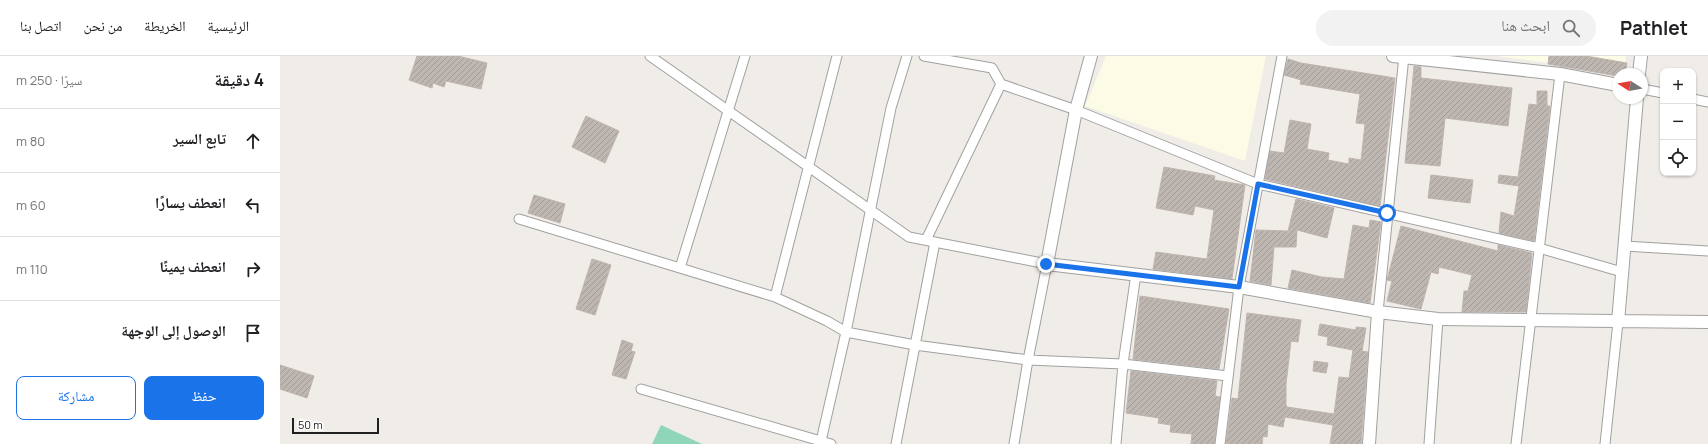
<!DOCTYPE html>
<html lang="ar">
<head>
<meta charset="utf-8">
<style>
  body { margin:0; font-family:Manrope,"Noto Naskh Arabic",sans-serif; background:#f2f2f2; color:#202124; direction:rtl }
  .controls { position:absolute; right:12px; top:12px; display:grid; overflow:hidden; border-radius:8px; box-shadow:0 1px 3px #0004 }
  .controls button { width:36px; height:36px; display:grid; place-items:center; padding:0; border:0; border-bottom:1px solid #e0e0e0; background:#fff; color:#202124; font:20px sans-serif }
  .compass { position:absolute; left:1332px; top:12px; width:36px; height:36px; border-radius:50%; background:#fff; box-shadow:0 1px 3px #0004; rotate:281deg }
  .scale { position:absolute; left:12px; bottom:10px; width:87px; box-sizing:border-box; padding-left:4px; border:2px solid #202020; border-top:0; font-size:11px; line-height:14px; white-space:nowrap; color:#202020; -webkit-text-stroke:3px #fff; paint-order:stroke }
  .stop { position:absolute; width:12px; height:12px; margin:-9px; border:3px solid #1a73e8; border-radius:50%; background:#fff }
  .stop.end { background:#1a73e8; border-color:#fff; box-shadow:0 1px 4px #0008 }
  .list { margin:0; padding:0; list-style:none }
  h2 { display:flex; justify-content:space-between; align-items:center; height:52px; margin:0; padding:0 16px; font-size:17px }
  h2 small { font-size:13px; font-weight:400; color:#757577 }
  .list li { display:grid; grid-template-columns:26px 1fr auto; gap:12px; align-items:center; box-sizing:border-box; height:64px; padding:0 16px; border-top:1px solid #e0e0e0 }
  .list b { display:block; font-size:15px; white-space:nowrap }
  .list em { font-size:13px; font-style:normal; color:#757577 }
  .actions { display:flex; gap:8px; padding:12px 16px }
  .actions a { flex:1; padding:9px 0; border:1px solid #1a73e8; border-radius:8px; text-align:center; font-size:14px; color:#1a73e8 }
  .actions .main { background:#1a73e8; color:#fff }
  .icon { flex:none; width:22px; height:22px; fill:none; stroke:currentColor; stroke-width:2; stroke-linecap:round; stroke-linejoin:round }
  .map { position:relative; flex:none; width:1428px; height:388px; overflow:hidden; direction:ltr }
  header { display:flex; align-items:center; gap:24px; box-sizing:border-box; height:56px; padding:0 20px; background:#fff; border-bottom:1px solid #e0e0e0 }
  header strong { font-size:19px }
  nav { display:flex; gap:22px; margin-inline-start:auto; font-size:14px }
  .search { width:280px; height:36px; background:#f2f2f2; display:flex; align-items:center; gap:10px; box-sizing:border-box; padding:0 14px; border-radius:22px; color:#757577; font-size:15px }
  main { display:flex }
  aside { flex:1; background:#fff }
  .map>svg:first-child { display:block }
  .education { fill:#fcfbe5 }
  .pitch { fill:#8ed6b7 }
  .building { fill:url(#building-hatch); stroke:#c0b4ac }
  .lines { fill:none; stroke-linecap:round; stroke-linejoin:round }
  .minor-casing { stroke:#a1a1a1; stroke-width:11 }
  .tertiary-casing { stroke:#a1a1a1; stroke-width:14 }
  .minor { stroke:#fff; stroke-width:9 }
  .tertiary { stroke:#fff; stroke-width:12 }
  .route { stroke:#1a73e8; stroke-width:5 }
</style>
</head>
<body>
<header>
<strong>Pathlet</strong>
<div class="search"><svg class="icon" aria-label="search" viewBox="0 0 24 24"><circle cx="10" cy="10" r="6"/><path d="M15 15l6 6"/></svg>ابحث هنا</div>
<nav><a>الرئيسية</a><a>الخريطة</a><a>من نحن</a><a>اتصل بنا</a></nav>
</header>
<main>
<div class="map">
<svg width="1428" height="388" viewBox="0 0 1428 388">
  <defs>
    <pattern id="building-hatch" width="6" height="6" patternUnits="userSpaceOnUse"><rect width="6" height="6" fill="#bdb6b1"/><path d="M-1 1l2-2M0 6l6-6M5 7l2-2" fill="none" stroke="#a29c98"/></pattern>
  </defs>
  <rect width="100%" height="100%" fill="#f0ede8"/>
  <path class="education" d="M826,0H986L965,105L805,50Z
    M1216,0H1346L1345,17Z"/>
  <path class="pitch" d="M381,369L422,388H372Z"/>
  <path class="building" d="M137,0H178L207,7L201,33L166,25L164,31L153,27L152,32L129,24Z
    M1269,0H1306L1347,7L1345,18H1338V20L1268,8Z
    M1008,3L1021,7L1115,22L1100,150L985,123L990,95L1004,97L1010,64L1031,68L1027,93L1049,97L1048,104L1069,108V102L1081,104L1085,68L1076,67L1080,38L1020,28L1021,24L1004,19Z
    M1134,10L1141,11V22L1232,32L1228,70L1165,62L1160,110L1125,107Z
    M1257,35H1267V50H1270L1254,185L1219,177L1221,156L1234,160L1239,130L1218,127L1219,119L1238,121L1249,48L1257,49Z
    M306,60L339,75L325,107L292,91Z
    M884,111L935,120L934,124L965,129L952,223L873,213L876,196L927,203L934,154L915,150L913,159L876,152Z
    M1151,119L1193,124L1190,147L1148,142Z
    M254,139L285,148L280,167L248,157Z
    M1016,143L1054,152L1047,182L1017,174L1016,191H994L991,229L970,225L976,174L1008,175Z
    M1090,164L1101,166L1090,247L1008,232L1012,214L1042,221L1064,223L1073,169L1089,172Z
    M1121,170L1218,195V189L1252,197L1246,256H1182L1184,235H1188L1192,219L1159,211L1158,218L1151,216L1141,253L1107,245L1112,225L1107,224Z
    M312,203L331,209L315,259L296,253Z
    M860,240L949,253L939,313L853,303Z
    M967,257L1021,264L1018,286L1011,285L1006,328V349L1007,351L1054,358L1059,321L1069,322L1073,294L1047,289L1048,281L1038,279L1040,268L1076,274V271L1086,272L1082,295L1088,296L1081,388H1050L1053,369L1005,361L1003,371L988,368L987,381L983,380L982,388H946L952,342L958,343Z
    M342,284L353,288L351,295L355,296L346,323L332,319Z
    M1034,305L1048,307L1046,317L1033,315Z
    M0,309L34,320L27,342L0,333Z
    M851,315L937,325L935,340L940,341L934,388H911L912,378L890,376L891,369L878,367L879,362L846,357Z"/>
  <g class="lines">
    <defs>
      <path id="minor" d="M370,0L629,181L767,208L748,304L734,388
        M644,0L712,12L721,28L796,54L978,128L1259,192L1342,216
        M1362,33L1383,37
        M1413,43L1428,46
        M239,163L495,241L547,265L566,276L635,289L748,304L843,308L948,320
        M646,184L721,28
        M1344,190L1428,195
        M400,212L465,0
        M495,241L557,0
        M1098,256L1124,0
        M361,333L551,388
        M541,385L566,276L611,52L627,0
        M616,388L655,186
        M836,388L843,308L856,218
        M940,388L959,231L1002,0
        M1149,388L1158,263
        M1236,388L1280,18
        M1325,388L1338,266"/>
      <path id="tertiary" d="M811,0L796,54L767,208L959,231L1098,256L1158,263L1428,266
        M1113,0L1280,18L1338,29
        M1359,18L1361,0
        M1338,266L1357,42
        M1089,388L1098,256"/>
    </defs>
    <use href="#minor" class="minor-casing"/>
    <use href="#tertiary" class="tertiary-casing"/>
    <use href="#minor" class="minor"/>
    <use href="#tertiary" class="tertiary"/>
  </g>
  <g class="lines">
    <path class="route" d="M766,208L959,231L978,128L1107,157"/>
  </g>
</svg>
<div class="controls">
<button>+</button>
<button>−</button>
<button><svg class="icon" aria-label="locate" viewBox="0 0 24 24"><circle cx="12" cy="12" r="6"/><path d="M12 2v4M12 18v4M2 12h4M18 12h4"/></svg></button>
</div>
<svg class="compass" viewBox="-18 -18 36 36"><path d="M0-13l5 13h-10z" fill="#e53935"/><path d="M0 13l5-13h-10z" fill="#757577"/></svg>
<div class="scale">50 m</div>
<div class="stop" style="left:1107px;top:157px"></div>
<div class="stop end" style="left:766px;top:208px"></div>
</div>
<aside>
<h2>4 دقيقة<small>سيرًا · 250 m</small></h2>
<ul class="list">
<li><svg class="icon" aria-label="ahead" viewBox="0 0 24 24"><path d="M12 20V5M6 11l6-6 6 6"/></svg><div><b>تابع السير</b></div><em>80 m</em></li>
<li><svg class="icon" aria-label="left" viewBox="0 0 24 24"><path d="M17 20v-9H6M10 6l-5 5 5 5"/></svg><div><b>انعطف يسارًا</b></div><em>60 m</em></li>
<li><svg class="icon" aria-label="right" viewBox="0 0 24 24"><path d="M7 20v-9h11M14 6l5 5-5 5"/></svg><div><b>انعطف يمينًا</b></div><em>110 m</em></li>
<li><svg class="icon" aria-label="arrive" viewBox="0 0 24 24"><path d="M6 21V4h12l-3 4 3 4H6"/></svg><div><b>الوصول إلى الوجهة</b></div></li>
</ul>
<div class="actions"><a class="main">حفظ</a><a>مشاركة</a></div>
</aside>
</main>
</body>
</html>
